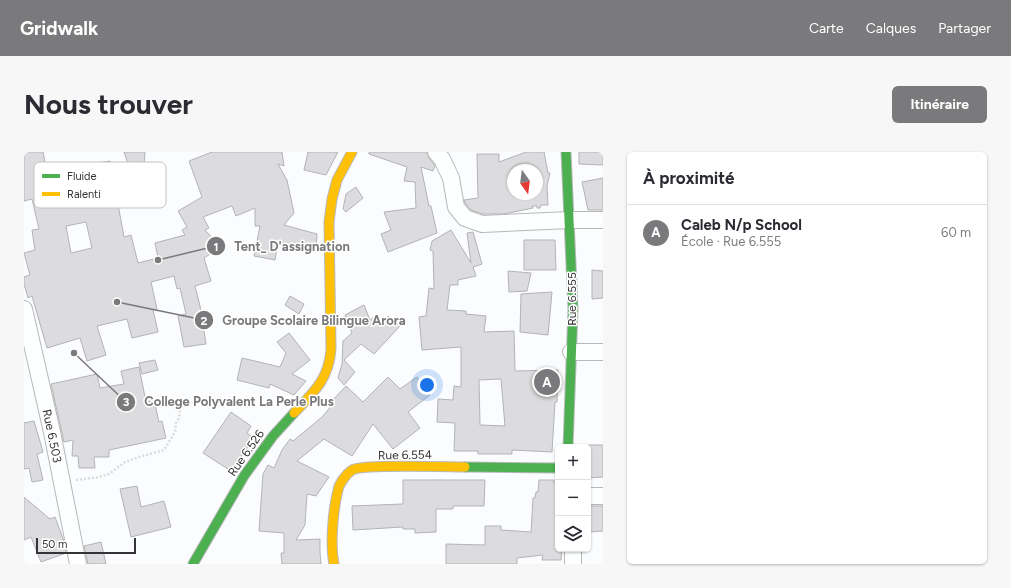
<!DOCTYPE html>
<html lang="fr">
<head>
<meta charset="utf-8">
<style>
  body { margin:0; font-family:Figtree,sans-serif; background:#f7f7f7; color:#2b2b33 }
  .controls { position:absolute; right:12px; bottom:12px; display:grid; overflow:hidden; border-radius:6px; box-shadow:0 1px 3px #0004 }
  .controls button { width:36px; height:36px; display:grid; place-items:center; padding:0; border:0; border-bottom:1px solid #e1e1e2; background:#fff; color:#2b2b33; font:20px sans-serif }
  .compass { position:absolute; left:483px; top:12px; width:36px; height:36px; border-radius:50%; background:#fff; box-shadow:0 1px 3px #0004; rotate:166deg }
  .scale { position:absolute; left:12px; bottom:10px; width:100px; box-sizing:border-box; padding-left:4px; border:2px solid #343437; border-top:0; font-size:11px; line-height:14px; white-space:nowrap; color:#343437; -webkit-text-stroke:3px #fff; paint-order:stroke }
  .you { position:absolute; left:403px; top:233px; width:14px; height:14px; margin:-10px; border:3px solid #fff; border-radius:50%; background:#1a73e8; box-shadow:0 0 0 6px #1a73e833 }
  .badge { display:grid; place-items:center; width:26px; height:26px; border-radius:50%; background:#7a7a7d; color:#fff; font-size:13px; font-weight:700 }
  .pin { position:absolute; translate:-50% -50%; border:2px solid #fff; box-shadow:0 1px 4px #0006 }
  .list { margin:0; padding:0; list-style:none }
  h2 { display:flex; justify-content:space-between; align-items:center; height:52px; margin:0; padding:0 16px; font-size:17px }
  h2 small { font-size:13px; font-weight:400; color:#7c7c81 }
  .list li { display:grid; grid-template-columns:26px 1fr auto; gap:12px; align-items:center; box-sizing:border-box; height:56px; padding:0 16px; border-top:1px solid #e1e1e2 }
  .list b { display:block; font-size:15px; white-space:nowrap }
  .list p { margin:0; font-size:13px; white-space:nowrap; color:#7c7c81 }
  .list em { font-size:13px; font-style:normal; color:#7c7c81 }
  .icon { flex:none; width:22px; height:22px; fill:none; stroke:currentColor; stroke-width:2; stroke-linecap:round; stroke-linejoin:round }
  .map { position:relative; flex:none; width:579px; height:412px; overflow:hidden; border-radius:6px }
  header { display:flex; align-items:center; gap:24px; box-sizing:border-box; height:56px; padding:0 20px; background:#7a7a7d; color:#fff }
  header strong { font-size:19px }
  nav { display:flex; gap:22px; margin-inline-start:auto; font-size:14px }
  .intro { display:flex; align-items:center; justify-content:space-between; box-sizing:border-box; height:96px; padding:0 24px }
  h1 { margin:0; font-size:28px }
  .button { padding:10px 18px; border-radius:6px; background:#7a7a7d; color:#fff; font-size:14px; font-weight:700 }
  main { display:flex; gap:24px; padding:0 24px }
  aside { flex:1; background:#fff; border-radius:6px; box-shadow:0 1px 3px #0004 }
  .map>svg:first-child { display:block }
  .building { fill:#dcdcde; stroke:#b2b3b5; fill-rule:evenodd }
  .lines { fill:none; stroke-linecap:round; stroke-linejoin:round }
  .street-casing { stroke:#b7b8ba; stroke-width:18 }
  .fast-casing { stroke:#b7b8ba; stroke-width:11 }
  .slow-casing { stroke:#b7b8ba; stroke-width:11 }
  .path { stroke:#dadada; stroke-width:2.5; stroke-dasharray:2 2; stroke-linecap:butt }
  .street { stroke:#feffff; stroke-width:16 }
  .fast { stroke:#4caf50; stroke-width:9 }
  .slow { stroke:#ffc107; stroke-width:9 }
  .labels { text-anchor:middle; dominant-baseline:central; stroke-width:3; stroke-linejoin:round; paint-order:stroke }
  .street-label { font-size:12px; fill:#343437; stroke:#fff }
  .key { fill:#fff; stroke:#c2c2c3; stroke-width:1 }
  .key-label { font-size:11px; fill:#343437 }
  .leader { fill:none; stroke:#7a7a7d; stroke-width:1.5 }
  .callout-dot { fill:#7a7a7d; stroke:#fff; stroke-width:1.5 }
  .mark-label { font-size:12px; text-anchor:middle; font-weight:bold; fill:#fff }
  .callout-label { font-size:13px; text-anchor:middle; font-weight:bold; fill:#7a7a7d; stroke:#fff; stroke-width:3; stroke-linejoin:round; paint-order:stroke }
</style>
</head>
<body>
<header>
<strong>Gridwalk</strong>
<nav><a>Carte</a><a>Calques</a><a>Partager</a></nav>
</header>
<div class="intro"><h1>Nous trouver</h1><a class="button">Itinéraire</a></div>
<main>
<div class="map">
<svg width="579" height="412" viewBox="0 0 579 412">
  <rect width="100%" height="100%" fill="#fbfcfe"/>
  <path class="building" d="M0,0H19L24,26L57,20L56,14L86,9L100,85L107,83L114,111L134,106L131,91L161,83L158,78L163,75L154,59L178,45L165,9L188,0H258L260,14L254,12L263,28L270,61L260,73L293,82L292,100L254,90L251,108L230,104L236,74H231V56L212,64L208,54L179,65L185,76L181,78L197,95L180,106L187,129L171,134L176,154L182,192L160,195L154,164L162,162L156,136L153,137L150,124L127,130L133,157L129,158L134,180L108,186L103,167L73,174L82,203L63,209L56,186L23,196L8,144L4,146L0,132V125L6,123L0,101L11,98L8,78L15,77L8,47L0,49ZM62,70L68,96L47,101L42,74Z
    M100,0H121L120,13L128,10L139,41L116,49Z
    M284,0H314L302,23L280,18Z
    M345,0H403L405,6L411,14L409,19L397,15L405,54H407L413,81L364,100L357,82L367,78L360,60L392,56L391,30L380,29L383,15L345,2Z
    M502,0H520L524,21H526L523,34L524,53H517L516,56H513V54H508L509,56L480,62H459L447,58L441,51L440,48L454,46L453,2H475V10ZM489,18H513V42H489Z
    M555,0H579V13L555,12Z
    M579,26V58H564L558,30Z
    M332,35L339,46L322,60L319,57L322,42Z
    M427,78L447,111L443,81L449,80L458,112L449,115L452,124L434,128V133H426L423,158L442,159V162L462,164L460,180L490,179L491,219L534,218L533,250H531L528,300L488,298V302H454V299H430L431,271L413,270L414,247L429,248L430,234L437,235V195L398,198L395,165L402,164L405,136L410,137L409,99L406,98L408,89ZM477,227L481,274L456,273L455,228Z
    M500,88H531L532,118H500Z
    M568,118L579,119V146L568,147Z
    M484,119L507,121L503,139L485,140Z
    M528,140L524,183L496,180L497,142Z
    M266,144L280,152L275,162L261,153Z
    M340,153L346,168L350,165L357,173L364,164L376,174L350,202L337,192L320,208L331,220L320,233L314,226L318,212L319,189L328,181L321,163Z
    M265,181L286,208L268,222L282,229L270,243L246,232L245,236L213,228L218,206L256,215L262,201L253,190Z
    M131,208L134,218L118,222L115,211Z
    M115,215L122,250L130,248L135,270L138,269L142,286L85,298V305H70L71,316H55L54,304H48L49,288L40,290L27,232L73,222L76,236L100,232L97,219Z
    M364,225L376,237L393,225L406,243L384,260L396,276L369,297L349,272L328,304L300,287L273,309L305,325L292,344L283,342L281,373L272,388L296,387V400L297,412H258L257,401H260V381L235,379L239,322L244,313L250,316L258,298L266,287L269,289L298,265L309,252L307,250L322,234L339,250Z
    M207,260L227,274L223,281L230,286L207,319L179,301Z
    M10,269L19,300L13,302L19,328L8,330L5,316L0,317V271Z
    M564,293H579V325L564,326Z
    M379,328H461L460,354H429V357H412V380L391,381V377H379V375L329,378L328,354L379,352Z
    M515,328H530V331L534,332V397H538L537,408H518L519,403L493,406V412H422V392L461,393V374H477V378L507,380L509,346H511L512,340H514Z
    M113,334L117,355L140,349L147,375L107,385L96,337Z
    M0,345L26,367L31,365L40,389L42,401L17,410L7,385L0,388Z
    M564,354H579V379L564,380Z
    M77,390L82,412H64L60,394Z"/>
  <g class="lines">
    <defs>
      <path id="street" d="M412,0L418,7L427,26L432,55L441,66L458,72L546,68H579
        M0,157L28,280L54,412
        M547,200H579
        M564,344H579
        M549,397V412"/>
      <path id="fast" d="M542,0L549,157L544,295
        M441,315L534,316
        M169,412L220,324L249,284L270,261"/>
      <path id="slow" d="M270,261C290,240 305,227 307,197L305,70L308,47L313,28L328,0
        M310,412C306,392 309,358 314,338C315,332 322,322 328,318C338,312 423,315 441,315"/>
    </defs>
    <use href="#street" class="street-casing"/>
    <use href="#fast" class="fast-casing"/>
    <use href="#slow" class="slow-casing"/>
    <path class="path" d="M52,328L75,325L85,322L101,310L115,305L140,298L151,280L152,271L155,266L156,256"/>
    <use href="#street" class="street"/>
    <use href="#fast" class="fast"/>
    <use href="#slow" class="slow"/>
  </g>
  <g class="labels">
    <g class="street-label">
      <text transform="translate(548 147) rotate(-90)">Rue 6.555</text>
      <text transform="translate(28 284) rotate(78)">Rue 6.503</text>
      <text transform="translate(222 301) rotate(-55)">Rue 6.526</text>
      <text transform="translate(381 303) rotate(-1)">Rue 6.554</text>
    </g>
  </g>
  <rect x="10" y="10" width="132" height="46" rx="6" class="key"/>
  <rect x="18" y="22" width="18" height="4" fill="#4caf50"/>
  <rect x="18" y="40" width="18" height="4" fill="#ffc107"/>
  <g class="key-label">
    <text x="43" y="28">Fluide</text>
    <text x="43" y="46">Ralenti</text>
  </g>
  <path class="leader" d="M134 108L192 94M93 150L180 168M50 201L102 250"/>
  <g class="callout-dot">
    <circle cx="134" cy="108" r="4"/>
    <circle cx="93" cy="150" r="4"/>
    <circle cx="50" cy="201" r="4"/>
    <circle cx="192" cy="94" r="10"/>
    <circle cx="180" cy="168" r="10"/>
    <circle cx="102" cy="250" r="10"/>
  </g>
  <g class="mark-label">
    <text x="192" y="99">1</text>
    <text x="180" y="173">2</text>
    <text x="102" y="254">3</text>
  </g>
  <g class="callout-label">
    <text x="268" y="99">Tent_ D'assignation</text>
    <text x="290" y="173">Groupe Scolaire Bilingue Arora</text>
    <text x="215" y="254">College Polyvalent La Perle Plus</text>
  </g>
</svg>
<div class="controls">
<button>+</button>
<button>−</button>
<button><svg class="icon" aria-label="layers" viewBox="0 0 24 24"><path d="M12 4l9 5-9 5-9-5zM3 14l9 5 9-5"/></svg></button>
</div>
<svg class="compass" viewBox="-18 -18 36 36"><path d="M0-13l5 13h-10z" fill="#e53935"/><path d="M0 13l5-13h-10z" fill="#7c7c81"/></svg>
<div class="scale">50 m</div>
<div class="you"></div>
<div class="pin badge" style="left:523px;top:230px">A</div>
</div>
<aside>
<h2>À proximité<small></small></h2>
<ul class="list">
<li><span class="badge">A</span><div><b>Caleb N/p School</b><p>École · Rue 6.555</p></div><em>60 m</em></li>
</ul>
</aside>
</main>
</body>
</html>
